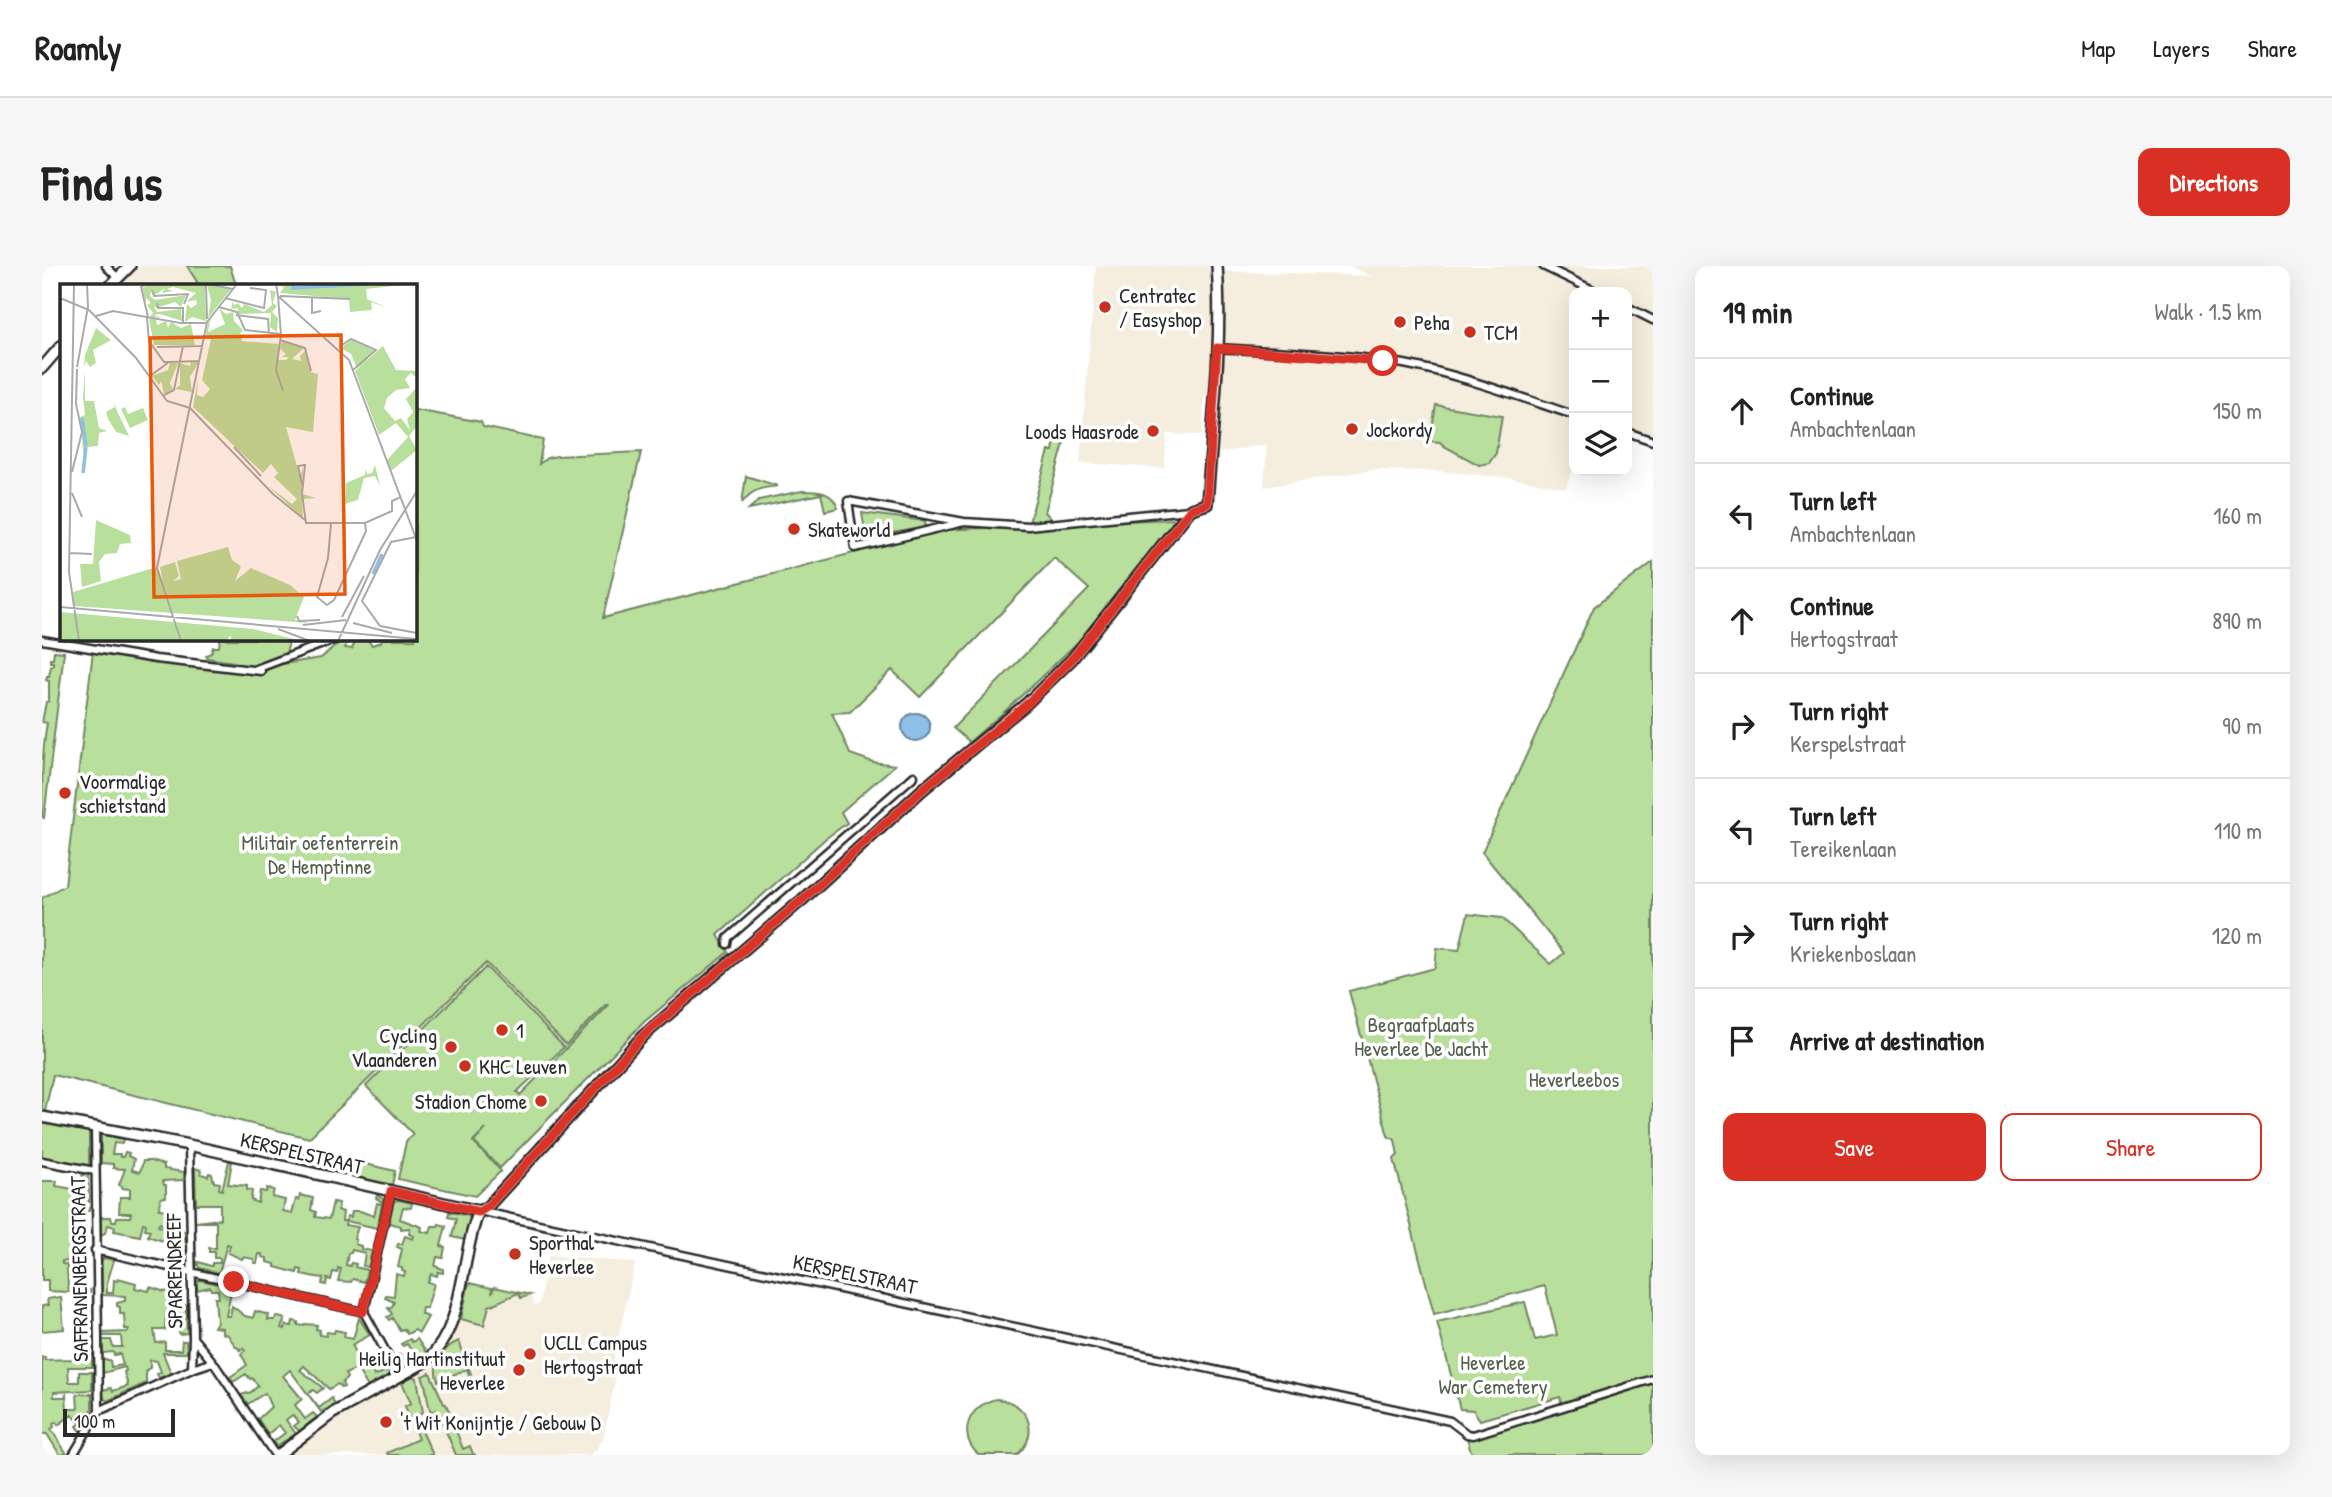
<!DOCTYPE html>
<html lang="en">
<head>
<meta charset="utf-8">
<style>
  body { margin:0; font-family:"Patrick Hand",sans-serif; background:#f6f6f6; color:#222 }
  .controls { position:absolute; right:21px; top:21px; display:grid; overflow:hidden; border-radius:14px; box-shadow:0 7px 28px #0002 }
  .controls button { width:63px; height:63px; display:grid; place-items:center; padding:0; border:0; border-bottom:2px solid #e0e0e0; background:#fff; color:#222; font:35px sans-serif }
  .scale { position:absolute; left:21px; bottom:18px; width:112px; box-sizing:border-box; padding-left:7px; border:4px solid #2b2b2b; border-top:0; font-size:19px; line-height:24px; white-space:nowrap; color:#2b2b2b; -webkit-text-stroke:5px #fff; paint-order:stroke }
  .stop { position:absolute; width:21px; height:21px; margin:-16px; border:5px solid #d93025; border-radius:50%; background:#fff }
  .stop.end { background:#d93025; border-color:#fff; box-shadow:0 2px 7px #0008 }
  .list { margin:0; padding:0; list-style:none }
  h2 { display:flex; justify-content:space-between; align-items:center; height:91px; margin:0; padding:0 28px; font-size:30px }
  h2 small { font-size:23px; font-weight:400; color:#767676 }
  .list li { display:grid; grid-template-columns:46px 1fr auto; gap:21px; align-items:center; box-sizing:border-box; height:105px; padding:0 28px; border-top:2px solid #e0e0e0 }
  .list b { display:block; font-size:26px; white-space:nowrap }
  .list p { margin:0; font-size:23px; white-space:nowrap; color:#767676 }
  .list em { font-size:23px; font-style:normal; color:#767676 }
  .actions { display:flex; gap:14px; padding:21px 28px }
  .actions a { flex:1; padding:16px 0; border:2px solid #d93025; border-radius:14px; text-align:center; font-size:24px; color:#d93025 }
  .actions .main { background:#d93025; color:#fff }
  .icon { flex:none; width:38px; height:38px; fill:none; stroke:currentColor; stroke-width:2; stroke-linecap:round; stroke-linejoin:round }
  .map { position:relative; flex:none; width:1611px; height:1189px; overflow:hidden; border-radius:14px }
  header { display:flex; align-items:center; gap:42px; box-sizing:border-box; height:98px; padding:0 35px; background:#fff; border-bottom:2px solid #e0e0e0 }
  header strong { font-size:33px }
  nav { display:flex; gap:38px; margin-inline-start:auto; font-size:24px }
  .intro { display:flex; align-items:center; justify-content:space-between; box-sizing:border-box; height:168px; padding:0 42px }
  h1 { margin:0; font-size:49px }
  .button { padding:18px 32px; border-radius:14px; background:#d93025; color:#fff; font-size:24px; font-weight:700 }
  main { display:flex; gap:42px; padding:0 42px }
  aside { flex:1; background:#fff; border-radius:14px; box-shadow:0 7px 28px #0002 }
  .map>svg:first-child { display:block }
  .built { fill:#f5edde }
  .green { fill:#b8e09c; stroke:#728664; stroke-width:2 }
  .water { fill:#8dbfe9; stroke:#66849d; stroke-width:2 }
  .lines { fill:none; stroke-linecap:round; stroke-linejoin:round }
  .street-casing { stroke:#2b2b2b; stroke-width:11 }
  .secondary-casing { stroke:#2b2b2b; stroke-width:14 }
  .street { stroke:#fff; stroke-width:6 }
  .secondary { stroke:#fff; stroke-width:9 }
  .route { stroke:#d93025; stroke-width:9 }
  .poi-dot { fill:#c8321e; stroke:#fff; stroke-width:2.5 }
  .labels { text-anchor:middle; dominant-baseline:central; stroke-width:7; stroke-linejoin:round; paint-order:stroke }
  .poi-label { font-size:21px; fill:#2b2b2b; stroke:#fff; text-anchor:start }
  .park-label { font-size:21px; fill:#55614d; stroke:#fff }
  .street-label { font-size:21px; fill:#2b2b2b; stroke:#fff }
  .inset-river { fill:none; stroke:#8dbfe9; stroke-width:3.5 }
  .inset-road { fill:none; stroke:#aaa; stroke-width:2 }
  .view { fill:#e8590c; fill-opacity:0.15; stroke:#e8590c; stroke-width:3.5 }
  .inset-edge { fill:none; stroke:#2b2b2b; stroke-width:3.5 }
</style>
</head>
<body>
<header>
<strong>Roamly</strong>
<nav><a>Map</a><a>Layers</a><a>Share</a></nav>
</header>
<div class="intro"><h1>Find us</h1><a class="button">Directions</a></div>
<main>
<div class="map">
<svg width="1611" height="1189" viewBox="0 0 1611 1189">
  <rect width="100%" height="100%" fill="#fff"/>
  <filter id="ink" filterUnits="userSpaceOnUse"><feTurbulence type="fractalNoise" baseFrequency=".0143" numOctaves="2"/><feDisplacementMap in="SourceGraphic" scale="14" xChannelSelector="R" yChannelSelector="G"/><feConvolveMatrix kernelMatrix="1 2 1 2 8 2 1 2 1" color-interpolation-filters="sRGB"/></filter>
  <g filter="url(#ink)">
    <path class="built" d="M99,0H145L157,19H82L80,17Z
      M1054,0H1181L1182,5L1330,10L1307,0H1611V175L1585,166V26H1532V199L1524,222L1468,212L1396,205L1329,204L1222,221L1225,178L1177,187L1180,131L1162,130L1160,169L1125,168L1122,202L1038,197Z
      M507,989L593,997L569,1104L573,1114L561,1172L555,1184L548,1189H246L300,1147L354,1117L382,1106L390,1100L407,1073L414,1056L418,1054L443,1059L451,1021L488,1029L493,1040L497,1038Z"/>
    <path class="green" d="M145,0H188L194,19H157Z
      M1394,139L1460,150L1454,187L1447,197L1437,199L1402,180L1398,176L1388,175Z
      M373,144L439,156L441,161L501,174L497,198L505,192L515,190L599,186L561,352L900,264L986,260L1007,185H1011L1013,173L1023,174L1003,246L1014,258L1133,253L1038,374L961,447L927,476L911,462L1047,323L1012,292L878,431L850,404L808,446L790,447L808,488L831,496L853,499L799,546L805,557L783,573L676,669L686,686L602,756L458,902L432,876L444,863L431,876L459,905L433,930L356,913L364,876L371,868L324,820L444,701L522,781L475,826L478,829L566,740L565,738L524,779L444,697L267,872L11,809L3,845H0V632L23,619L51,385L193,401V396L165,392L164,389L169,387L171,381H177L178,373H248L241,398L279,392L302,373H306L303,382L310,383L314,373H325L330,379L339,376L340,373H373Z
      M704,210L736,220C719,222 710,223 700,237Z
      M760,225C777,225 790,225 796,242L783,245L779,228L707,243L717,234Z
      M820,247L883,255L884,258L882,262L824,271Z
      M1611,296V1189H1430L1425,1172L1521,1145L1518,1131L1438,1154L1431,1144L1418,1143L1395,1056L1483,1036L1493,1074L1515,1069L1503,1020L1392,1048L1352,893L1356,889L1353,874L1346,870L1307,725L1393,702L1395,682L1417,684L1426,648L1460,652L1509,698L1522,687L1440,586L1552,341Z
      M12,385L22,386L2,552L0,551C0,520 0,483 5,457L0,456L4,436L7,435V415L4,414L5,410H7L9,400H11V396H8V393H11Z
      M0,857L47,866V901L0,891Z
      M61,869L81,873L80,878L72,877L70,888H78V891H81L83,886L87,887L86,890L92,893L90,904L98,906L101,895H108L122,899V903L142,906V914L121,915L122,919H124V931L119,932L117,943L125,944V960L117,957L116,960L143,965V976L132,975L129,983L126,982L127,977L106,970L108,964L103,963L104,958L101,957L98,970L72,965L73,961L66,959L63,967L59,969V951H69L70,955H74L75,951H88L89,947H77L78,931H88V923L80,922V920L77,919L83,903L71,902V898L59,897V870Z
      M269,885L353,905L350,919L255,897L260,888Z
      M187,895L190,896L186,918L205,920V924L210,925L209,934L216,937L218,925L224,926L225,922L232,924L230,931L243,934L241,945L250,947L254,933L257,934L258,929L271,932L269,944L274,946L273,951L287,953L291,936L297,937L296,944L301,946L300,955H304L303,959L316,961L312,973L314,974L313,978L319,980V983L330,985L326,1001L321,1000L323,987L310,984L309,987H306L304,999L308,1000L309,997L314,998L313,1001L325,1004L322,1016L311,1013L309,1016L296,1015L299,1003L296,1002L295,1007L291,1006L289,1014L285,1013L284,1019L280,1018L281,1012C273,1011 268,1010 259,1008L260,1004L256,1003L255,1007L233,1001V998L225,996V992L220,991V988H217L215,997H212V993L201,991L200,993C195,992 193,989 186,987L188,979L185,978L177,1007L157,1002L155,996C161,996 164,1000 170,1000V997H178V992H172V986H167V982H174V956H154L178,953V938H154L153,902L159,904V908L166,910L167,907L170,908L172,916L178,917L177,923L180,924Z
      M41,907L46,908L47,936H42V942H47V945L30,944L28,957H33V967L29,971L28,987L42,988V996L20,995V998L25,999L26,1023L48,1024V1027L6,1025V1014H0V915H15L14,920L37,924Z
      M335,929L341,933L335,962L304,955L305,950L309,951L310,945H318L332,950L335,937L339,938L340,936L334,932Z
      M356,934L370,937L369,942L361,941L358,953L380,961L379,965L388,967L390,960H396L397,958L404,960L399,980L403,981L401,992L395,991L393,1000L401,1003V1007L396,1006L395,1010L389,1008L386,1016L392,1018L385,1042H380L379,1048L386,1051L377,1067L373,1064L365,1068L362,1063L358,1064L350,1052L347,1054L345,1051L350,1048L346,1042H349L352,1036L343,1032L344,1029L352,1030L354,1008L362,1010L363,1006L360,1005V1002L356,1001L360,983L355,981L356,978H360L363,970L371,973L372,970L367,968L368,962L359,963V960L347,957L352,935Z
      M407,946L427,950L428,953L423,974L410,971L414,953L406,951Z
      M62,992L72,994L65,1017V1027H71L72,1014L76,1015V1012L94,1017L93,1022L107,1025L108,1021L123,1026L127,1025V1028H130V1039H144L145,1067L137,1068L136,1047H124L123,1064H112L114,1077L123,1076V1084H139L140,1075H144L145,1087H121L129,1107L117,1112L115,1108L119,1106L115,1095L108,1094V1102L104,1104V1117L65,1135L62,1132L61,1124L69,1122L71,1125L86,1120L82,1106L84,1105L83,1101L61,1107V1094H68L69,1101L81,1099L78,1088L72,1089L71,1086L61,1087L60,1074H69L71,1081H80L79,1070H60V1067L86,1066L87,1063H83L82,1048H78V1041L75,1040V1037L83,1035V1030L60,1029L59,995Z
      M158,1014L190,1021L184,1050H188L190,1040L203,1050L211,1052L213,1045L227,1049L226,1054H233L234,1050L243,1053L239,1062L243,1063L244,1059L250,1060L251,1055L256,1056V1059L262,1060L263,1058L275,1059L274,1063L278,1064L277,1069L284,1070L285,1066L292,1067L293,1064L303,1066L302,1071L311,1073L317,1052L328,1069L310,1079L319,1096L314,1100L316,1102L339,1090L345,1100L340,1102L337,1096L328,1100L332,1110L347,1104V1110L326,1121L315,1103L303,1108L305,1112L300,1117L302,1121L299,1122L296,1118L287,1123L262,1100L258,1104L281,1122L275,1127L271,1124L266,1128L277,1142L290,1132L293,1139L279,1146L248,1104L241,1110L260,1133L253,1139L263,1153L271,1147L275,1151L257,1165L252,1160L257,1156L250,1149L244,1154L254,1168L234,1180L231,1176L243,1167L237,1159L226,1168L216,1153L229,1141L223,1127L206,1138L199,1129L209,1126L216,1120L210,1112L208,1113L204,1108L191,1116L188,1111L205,1099L199,1088L203,1084L201,1082L197,1085L198,1083L194,1081L186,1069L180,1067V1062L172,1061L175,1056L173,1032H177L176,1024H169L168,1021L155,1024V1016Z
      M427,1017L450,1022V1027L452,1021L488,1029L479,1032L476,1027L447,1040L442,1059L419,1053Z
      M19,1031L22,1063L0,1065V1040L6,1039L5,1033Z
      M368,1073L370,1076L375,1073L384,1086C380,1092 366,1102 358,1100L353,1091L358,1088L362,1095L370,1090V1086L365,1078L361,1080L359,1078Z
      M417,1075L429,1108L427,1109L425,1103L396,1115C389,1099 401,1081 417,1075Z
      M50,1087V1101H26L27,1116H37V1106H50V1124L12,1126V1131H23L24,1129L25,1143H36L35,1128H50V1143L39,1166L35,1160L39,1157L30,1149L16,1159L14,1156L11,1157L12,1161L9,1163L25,1188L18,1189L5,1168H0V1091H3V1094L30,1093L33,1089Z
      M388,1107L402,1138H404L421,1183L428,1180L431,1188L434,1189H414L395,1144L389,1146C384,1134 386,1122 380,1110Z
      M370,1110L375,1112L381,1146L373,1150L391,1189H346L345,1187L376,1173L363,1140L369,1137L360,1116Z
      M954,1133C985,1135 1000,1166 975,1189H937C914,1169 927,1139 954,1133Z"/>
    <path class="water" d="M860 461a14 14 0 1 1 28 0a14 14 0 1 1-28 0Z"/>
    <g class="lines">
      <defs>
        <path id="street" d="M64,0L76,12
          M1501,0L1555,26
          M1585,41L1611,54
          M1175,82C1237,86 1301,87 1362,98C1420,109 1476,131 1532,149
          M1585,166L1611,175
          M922,256L813,282L806,235L922,256L986,260L1147,244
          M0,374L114,393L219,405
          M214,403L294,373
          M685,678L686,672L872,510
          M53,861L57,1145
          M147,879L151,1072L171,1096L233,1189
          M0,895L53,905
          M437,945L1408,1155L1425,1168L1431,1169L1611,1113
          M53,984L322,1046L357,1110
          M322,1046L349,925
          M150,1103L171,1096
          M31,1189L57,1145L150,1103L151,1072"/>
        <path id="secondary" d="M69,19L88,0
          M0,102L19,80
          M0,851L147,879L437,945
          M236,1189L291,1147L385,1095C425,1056 417,994 437,945L446,940L601,770L760,634L880,524L984,438L1030,393L1149,243L1165,238C1170,161 1181,76 1175,0"/>
      </defs>
      <use href="#street" class="street-casing"/>
      <use href="#secondary" class="secondary-casing"/>
      <use href="#street" class="street"/>
      <use href="#secondary" class="secondary"/>
    </g>
  </g>
  <g class="lines" filter="url(#ink)">
    <path class="route" d="M192,1016L321,1046L349,925L437,946L446,940L601,770L760,634L880,524L984,439L1030,393L1149,243L1165,238L1175,82L1341,95"/>
  </g>
  <g class="poi-dot">
    <circle cx="1063" cy="41" r="7"/>
    <circle cx="1358" cy="56" r="7"/>
    <circle cx="1428" cy="66" r="7"/>
    <circle cx="1310" cy="163" r="7"/>
    <circle cx="1111" cy="165" r="7"/>
    <circle cx="752" cy="263" r="7"/>
    <circle cx="23" cy="527" r="7"/>
    <circle cx="460" cy="764" r="7"/>
    <circle cx="409" cy="781" r="7"/>
    <circle cx="423" cy="800" r="7"/>
    <circle cx="499" cy="835" r="7"/>
    <circle cx="473" cy="988" r="7"/>
    <circle cx="488" cy="1088" r="7"/>
    <circle cx="477" cy="1104" r="7"/>
    <circle cx="344" cy="1156" r="7"/>
  </g>
  <g class="labels">
    <g class="poi-label">
      <text x="1077" y="29">Centratec<tspan x="1077" dy="24">/ Easyshop</tspan></text>
      <text x="1372" y="56">Peha</text>
      <text x="1442" y="66">TCM</text>
      <text x="1324" y="163">Jockordy</text>
      <text x="1097" y="165" text-anchor="end">Loods Haasrode</text>
      <text x="766" y="263">Skateworld</text>
      <text x="37" y="515">Voormalige<tspan x="37" dy="24">schietstand</tspan></text>
      <text x="474" y="764">1</text>
      <text x="395" y="769" text-anchor="end">Cycling<tspan x="395" dy="24">Vlaanderen</tspan></text>
      <text x="437" y="800">KHC Leuven</text>
      <text x="485" y="835" text-anchor="end">Stadion Chome</text>
      <text x="487" y="976">Sporthal<tspan x="487" dy="24">Heverlee</tspan></text>
      <text x="502" y="1076">UCLL Campus<tspan x="502" dy="24">Hertogstraat</tspan></text>
      <text x="463" y="1092" text-anchor="end">Heilig Hartinstituut<tspan x="463" dy="24">Heverlee</tspan></text>
      <text x="358" y="1156">'t Wit Konijntje / Gebouw D</text>
    </g>
    <g class="park-label">
      <text x="278" y="576">Militair oefenterrein<tspan x="278" dy="24">De Hemptinne</tspan></text>
      <text x="1379" y="758">Begraafplaats<tspan x="1379" dy="24">Heverlee De Jacht</tspan></text>
      <text x="1532" y="813">Heverleebos</text>
      <text x="1451" y="1096">Heverlee<tspan x="1451" dy="24">War Cemetery</tspan></text>
    </g>
    <g class="street-label">
      <text transform="translate(260 887) rotate(13)">KERSPELSTRAAT</text>
      <text transform="translate(37 1003) rotate(-91)">SAFFRANENBERGSTRAAT</text>
      <text transform="translate(132 1005) rotate(-91)">SPARRENDREEF</text>
      <text transform="translate(813 1008) rotate(12)">KERSPELSTRAAT</text>
    </g>
  </g>
  <g transform="translate(18 18)">
    <rect width="357" height="357" fill="#fff"/>
    <path d="M90,0L145,1L146,37L132,33L125,38L127,20L131,24L137,20L136,16L126,18L136,9L113,3L107,5L113,7L102,9L105,4L95,11L91,7L90,12L95,16L126,11L121,23L115,18L96,24L93,21L97,28L121,25L122,37L100,30L94,31L101,34L90,33L93,29L87,21L91,19L86,14V20L82,4ZM233,0L232,4H239L351,0L306,5L307,15L328,24L311,18L312,26L290,28L289,15L220,9L224,3L218,1ZM147,1L171,5L148,34L151,16ZM210,6L216,8L213,19L217,22L212,28L218,34L217,48L210,43L211,29L177,30L178,24L171,25L173,17L174,21L178,19L182,24L184,20L204,28L212,21ZM159,24L166,30L173,28L174,37L183,46L180,50L219,54L181,51L182,57L219,60L218,76H226L229,73H222L226,70L220,65L222,57L244,64L232,75L241,77L240,72L246,66L251,88L258,90L253,148L226,143L240,193L243,183L242,210L256,214L242,215L243,234L207,201L232,220L237,215L214,193L218,189L211,180L203,189L133,123L138,94L137,111L143,113L150,105L142,96L151,55L145,54L148,39L151,33L148,48L165,40ZM89,35H96L97,41L106,37L108,44L111,38L121,44L131,40L135,61H94ZM36,44L51,56L33,66L36,79L30,83L26,77L24,83L25,71ZM291,56L315,67L304,79L301,76L303,80L297,84L291,70L281,64ZM323,62L336,86L357,87V94L351,89L345,95L350,104L336,106L327,114L324,124L335,137L341,134L350,146L347,135L353,128L346,115L357,103V142L349,152L357,166L331,187L327,176L348,153L336,139L319,151L295,87ZM131,78H139L130,93L132,108L115,105L120,101V79L130,82ZM110,79H118L110,99L113,105L104,110L101,97L99,101L92,92L108,86ZM25,87V117H34L39,144L47,147L39,149L38,162L27,163L25,189L20,133L25,131L23,114ZM53,115L57,127L69,152L56,148L48,135L46,128L55,123ZM65,123L68,130L83,124L88,136L70,144L61,125ZM315,181L320,202L315,192L304,194L298,216L285,220L286,199L305,191V185L307,190L312,189ZM36,236L70,251L71,259L60,260L57,269L45,270L39,278L41,297L22,303L20,280H33ZM168,263L172,276L181,282L175,297L191,284L230,301L244,313L235,336L250,339L14,322L13,308L97,283L103,298L100,283L115,278L119,292L113,297L121,295L117,277ZM0,328L193,345L242,357H171V352L165,357H0Z" fill="#b8e09c"/>
    <path class="inset-river" d="M233,0V4L308,0M22,134L26,162M23,189L26,163M313,290L322,270"/>
    <path class="inset-road" d="M14,0L9,288L19,357M86,0L81,3L88,33M146,0L147,35M147,0L173,5M216,0L218,12L289,76L357,257M92,6L94,12L128,10L124,20M220,12L290,15M0,14L29,26L76,74L107,117L130,124L213,210L245,236M165,14L204,24L206,6L190,4M252,14V29L261,27M97,19L98,24H123V39M159,23L177,28L185,46L221,50M176,31L208,35L209,49M36,32L53,27L120,39H147M87,34L89,57L104,78H109M220,56L245,64L251,87M97,63L143,62M279,63L291,55L316,66L293,86M17,83L28,23L27,0M216,86L223,107M216,87L221,51L218,12M90,92L109,78L140,77M104,111L114,106L123,62M174,163L201,192M12,188L22,148L16,120L17,85M242,200L238,182L245,181L242,210L246,239H305L332,227V217L341,213M12,209L22,233M271,240L268,274L257,313L267,321L274,316L306,247L305,239M356,253L331,258L302,317L320,342L357,349M9,269L32,270M0,323L357,355M237,332L239,337L260,336M282,333L304,292M293,339L332,349M243,341L286,336M218,345L250,357M121,357L97,284L147,38L177,0M278,357L320,266L357,207"/>
    <path class="view" d="M281,51L285,310L94,313L90,54Z"/>
    <rect width="357" height="357" class="inset-edge"/>
  </g>
</svg>
<div class="controls">
<button>+</button>
<button>−</button>
<button><svg class="icon" aria-label="layers" viewBox="0 0 24 24"><path d="M12 4l9 5-9 5-9-5zM3 14l9 5 9-5"/></svg></button>
</div>
<div class="scale">100 m</div>
<div class="stop" style="left:1341px;top:95px"></div>
<div class="stop end" style="left:192px;top:1016px"></div>
</div>
<aside>
<h2>19 min<small>Walk · 1.5 km</small></h2>
<ul class="list">
<li><svg class="icon" aria-label="ahead" viewBox="0 0 24 24"><path d="M12 20V5M6 11l6-6 6 6"/></svg><div><b>Continue</b><p>Ambachtenlaan</p></div><em>150 m</em></li>
<li><svg class="icon" aria-label="left" viewBox="0 0 24 24"><path d="M17 20v-9H6M10 6l-5 5 5 5"/></svg><div><b>Turn left</b><p>Ambachtenlaan</p></div><em>160 m</em></li>
<li><svg class="icon" aria-label="ahead" viewBox="0 0 24 24"><path d="M12 20V5M6 11l6-6 6 6"/></svg><div><b>Continue</b><p>Hertogstraat</p></div><em>890 m</em></li>
<li><svg class="icon" aria-label="right" viewBox="0 0 24 24"><path d="M7 20v-9h11M14 6l5 5-5 5"/></svg><div><b>Turn right</b><p>Kerspelstraat</p></div><em>90 m</em></li>
<li><svg class="icon" aria-label="left" viewBox="0 0 24 24"><path d="M17 20v-9H6M10 6l-5 5 5 5"/></svg><div><b>Turn left</b><p>Tereikenlaan</p></div><em>110 m</em></li>
<li><svg class="icon" aria-label="right" viewBox="0 0 24 24"><path d="M7 20v-9h11M14 6l5 5-5 5"/></svg><div><b>Turn right</b><p>Kriekenboslaan</p></div><em>120 m</em></li>
<li><svg class="icon" aria-label="arrive" viewBox="0 0 24 24"><path d="M6 21V4h12l-3 4 3 4H6"/></svg><div><b>Arrive at destination</b></div></li>
</ul>
<div class="actions"><a class="main">Save</a><a>Share</a></div>
</aside>
</main>
</body>
</html>
